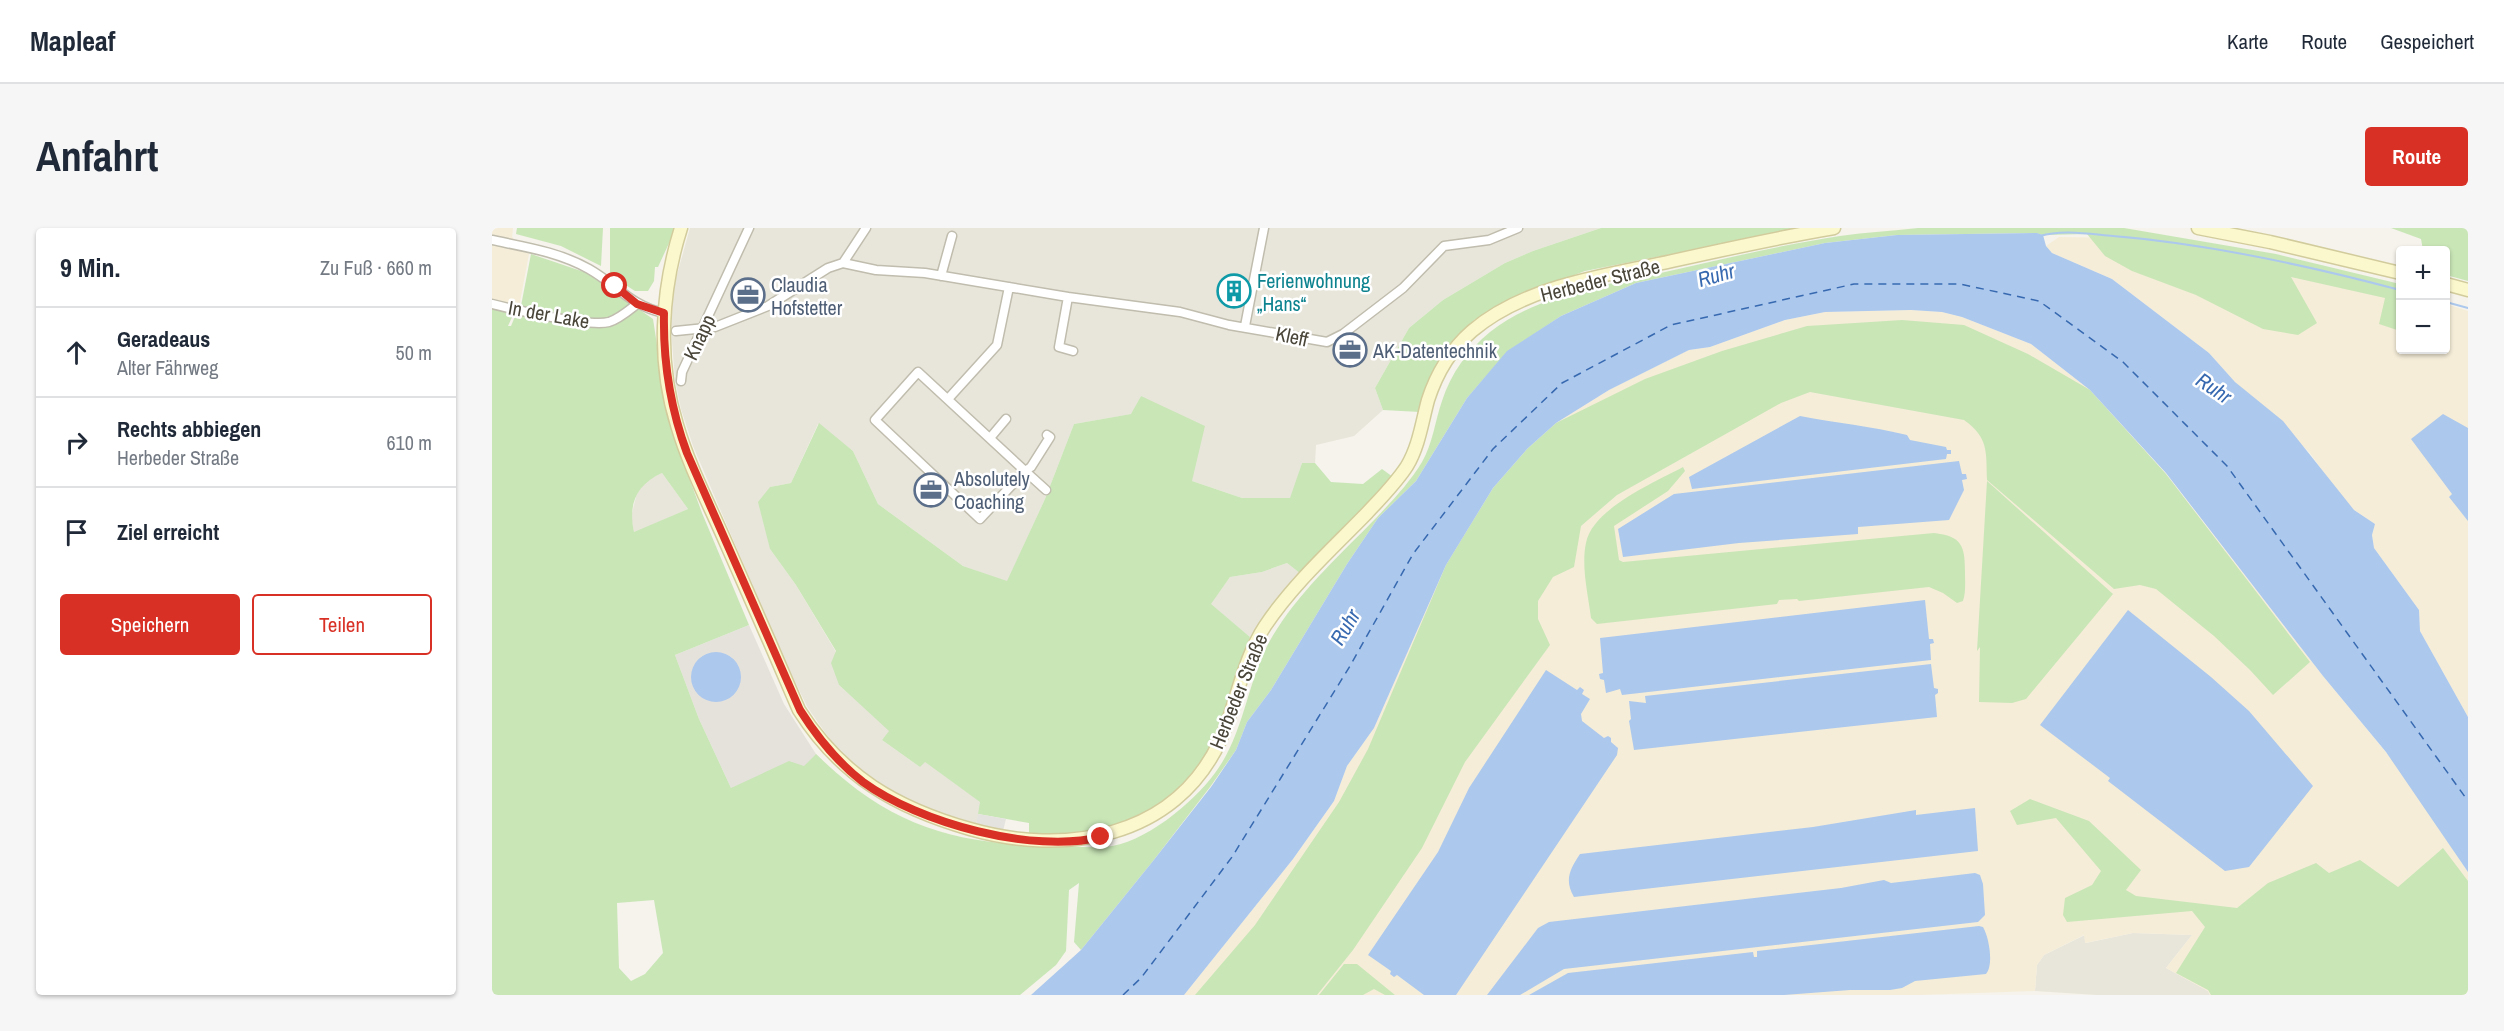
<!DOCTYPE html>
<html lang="de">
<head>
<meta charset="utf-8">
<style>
  body { margin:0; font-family:"Archivo Narrow",sans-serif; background:#f6f6f7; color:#1f2937 }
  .controls { position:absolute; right:18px; top:18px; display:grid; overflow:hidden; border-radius:6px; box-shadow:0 2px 4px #0004 }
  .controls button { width:54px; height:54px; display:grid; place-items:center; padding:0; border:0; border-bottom:2px solid #e0e1e3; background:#fff; color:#1f2937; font:30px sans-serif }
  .stop { position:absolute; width:18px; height:18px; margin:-14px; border:4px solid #d93025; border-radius:50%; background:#fff }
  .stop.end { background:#d93025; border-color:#fff; box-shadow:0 2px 6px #0008 }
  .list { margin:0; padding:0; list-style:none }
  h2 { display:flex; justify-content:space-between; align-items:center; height:78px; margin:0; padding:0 24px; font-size:26px }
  h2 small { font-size:20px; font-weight:400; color:#747a83 }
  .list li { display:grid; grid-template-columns:39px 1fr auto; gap:18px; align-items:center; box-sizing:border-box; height:90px; padding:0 24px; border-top:2px solid #e0e1e3 }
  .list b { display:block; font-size:22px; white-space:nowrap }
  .list p { margin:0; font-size:20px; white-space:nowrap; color:#747a83 }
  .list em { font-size:20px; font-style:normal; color:#747a83 }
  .actions { display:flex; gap:12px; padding:18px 24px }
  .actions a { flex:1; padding:14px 0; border:2px solid #d93025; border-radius:6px; text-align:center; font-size:21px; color:#d93025 }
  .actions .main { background:#d93025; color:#fff }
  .icon { flex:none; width:33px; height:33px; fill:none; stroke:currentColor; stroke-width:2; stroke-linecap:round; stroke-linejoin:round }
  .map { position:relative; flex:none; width:1976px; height:767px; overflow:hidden; border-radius:6px }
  header { display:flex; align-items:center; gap:36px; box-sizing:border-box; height:84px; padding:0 30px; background:#fff; border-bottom:2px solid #e0e1e3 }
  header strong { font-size:28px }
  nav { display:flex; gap:33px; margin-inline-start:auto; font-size:21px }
  .intro { display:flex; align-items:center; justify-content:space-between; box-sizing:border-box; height:144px; padding:0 36px }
  h1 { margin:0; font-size:42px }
  .button { padding:15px 27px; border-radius:6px; background:#d93025; color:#fff; font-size:21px; font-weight:700 }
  main { display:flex; gap:36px; padding:0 36px }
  aside { flex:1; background:#fff; border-radius:6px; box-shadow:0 2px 4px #0004 }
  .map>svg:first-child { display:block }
  .residential { fill:#e8e6da }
  .commercial { fill:#f5edd8 }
  .industrial { fill:#e5e2dc }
  .green { fill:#c9e6b7; fill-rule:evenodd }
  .parking { fill:#e4e3df }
  .water { fill:#acc8ed }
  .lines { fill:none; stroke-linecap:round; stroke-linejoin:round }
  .stream { stroke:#acc8ed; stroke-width:2 }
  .ferry { stroke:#3769b0; stroke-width:1.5; stroke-dasharray:8 6; stroke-linecap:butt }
  .street-casing { stroke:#c0bdae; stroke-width:11 }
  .secondary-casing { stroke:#d2cc9d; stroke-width:15 }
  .street { stroke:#fff; stroke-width:8 }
  .secondary { stroke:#fcf8ce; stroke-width:12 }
  .route { stroke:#d93025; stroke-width:8 }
  .labels { text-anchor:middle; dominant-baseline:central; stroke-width:5; stroke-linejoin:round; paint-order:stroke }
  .culture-label { font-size:20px; fill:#0d838f; stroke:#fff; text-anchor:start }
  .street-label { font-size:20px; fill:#494539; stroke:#fff }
  .service-label { font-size:20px; fill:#4e5e75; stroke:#fff; text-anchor:start }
  .water-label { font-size:21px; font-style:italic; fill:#3769b0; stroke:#fff }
</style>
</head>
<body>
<header>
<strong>Mapleaf</strong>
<nav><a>Karte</a><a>Route</a><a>Gespeichert</a></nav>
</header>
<div class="intro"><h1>Anfahrt</h1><a class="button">Route</a></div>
<main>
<aside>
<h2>9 Min.<small>Zu Fuß · 660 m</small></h2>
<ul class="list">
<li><svg class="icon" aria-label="ahead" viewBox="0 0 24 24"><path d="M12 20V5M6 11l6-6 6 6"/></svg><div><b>Geradeaus</b><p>Alter Fährweg</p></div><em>50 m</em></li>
<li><svg class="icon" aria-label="right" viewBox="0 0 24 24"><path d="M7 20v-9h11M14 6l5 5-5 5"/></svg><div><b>Rechts abbiegen</b><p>Herbeder Straße</p></div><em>610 m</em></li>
<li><svg class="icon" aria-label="arrive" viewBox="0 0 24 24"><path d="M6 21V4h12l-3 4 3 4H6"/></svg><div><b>Ziel erreicht</b></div></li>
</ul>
<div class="actions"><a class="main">Speichern</a><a>Teilen</a></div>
</aside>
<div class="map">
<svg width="1976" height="767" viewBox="0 0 1976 767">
  <rect width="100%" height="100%" fill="#f5f3eb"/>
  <path class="residential" d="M198,0H1109L1041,23L1013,35L951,72L917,100L883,160L891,182L862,208L824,217L823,235H810L799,270H750L700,253L649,168L640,186L582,196L553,271L515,354L471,338L386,276L361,223L326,196L299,255L278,259V321L304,357L344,424L347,457L398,503L390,512L428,539L432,533L489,574L484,597L442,583L407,568L378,550L351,530L316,480L297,442L201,218L189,181L183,152L178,88L181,61Z
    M170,245L196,281L142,305L139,289L145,265L155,252Z
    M795,335L809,346L758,409L718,376L738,349L770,344Z
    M1641,705L1700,707L1674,740L1716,763L1718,767H1605L1543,763L1545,737L1552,727L1593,707L1594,715Z"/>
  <path class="commercial" d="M0,0H21L20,9L37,26L27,79L7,75L0,94Z
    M1567,9L1628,10L1908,65V122H1954V76L1976,83V489L1928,403L1927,382L1882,320L1880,307L1883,296L1862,282L1839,255L1818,225L1743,154L1717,125L1620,51L1560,25L1554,18Z
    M1419,82L1450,84L1470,89L1539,116L1598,162L1674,246L1831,448L1906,539L1976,644V767H1718L1716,763L1674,740L1700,707L1641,705L1593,715L1592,707L1552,727L1545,737L1543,763L1427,767H692L801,631L842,573L855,538L882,500L954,337L978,294L1064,195L1117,162L1197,122L1218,119L1293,92L1333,84Z"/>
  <path class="industrial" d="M257,397L292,476L324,526L353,554L399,587L239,560L207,491L183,427Z"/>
  <path class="green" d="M25,0H111L109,38L69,18L24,6Z
    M118,0H184L166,39H163L162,53L156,63H143L118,47Z
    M1109,0H1311L1093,43L1032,66L982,92L950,127L934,159L928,184L891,182L883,160L917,100L951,72L1013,35L1041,23Z
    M1426,0H1632L1784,26L1908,56V103L1887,96L1893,70L1799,49L1825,95L1806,107L1771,101L1704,67L1640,43L1613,28L1595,6L1551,7L1544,5L1405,7L1333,15L1144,55L1069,88L1015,124L975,170L924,253L886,290L855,336L779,462L755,494L744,522L718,559L661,633L589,722L582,714L587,655L577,662L574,723L564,737L528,767H0V80L16,83L21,87L16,98H19L24,86L28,83L39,26L95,45L161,91L177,195L210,285L257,397L183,427L207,491L239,560L297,533L312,538L324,526C394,595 459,617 556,617C574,618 594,620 613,619C652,616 701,575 723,545C755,502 755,445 785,401C812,359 851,324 885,289C901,272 918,254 930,234C941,215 943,193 950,173C959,145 976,122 998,104C1046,66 1115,57 1173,44C1231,31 1289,17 1348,8C1374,4 1400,3 1426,0ZM170,245L196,281L142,304C136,276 144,257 170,245ZM162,672L171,725L153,746L139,753L127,740L125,675Z
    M1899,0H1976V53L1954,47V22H1931L1929,11Z
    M1410,92L1472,97L1536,126L1598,162L1674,246L1818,434L1781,467L1758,442L1722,408L1664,361L1648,357L1622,361L1495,252C1494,224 1497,210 1472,192L1318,164L1289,175L1125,267L1089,298L1082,339L1061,349L1046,373V391L1058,417L973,534L930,620L861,722L825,767H703L763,697L847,574L876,521L954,337L1001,260L1035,221L1064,195L1153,151L1230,123L1315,98Z
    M649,168L713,198L700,253L750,270H798L810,235H823L839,254L871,256L890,241L901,249L809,346L795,335L770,344L738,349L719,376L758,409C746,440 739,474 725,505C705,552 657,593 606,603C583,607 560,606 537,606V595L486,586L488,574L433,534L428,539L390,512L397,503L347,457L339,435L344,423L304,357L278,321L266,274L278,259L299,255L327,195L361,223L386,276L471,338L515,353L553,271L582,196L639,186Z
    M1191,239L1193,243L1176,263L1122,298L1127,332L1131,334L1442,305C1470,308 1473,318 1473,344C1473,354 1474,364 1471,373L1465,375L1451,365L1437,359L1307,373L1305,371L1287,372L1285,376L1105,396L1099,390C1096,366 1089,338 1094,315C1100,281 1163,254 1191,239Z
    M1495,253L1621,366L1534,471L1520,475L1487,474L1488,419L1485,423Z
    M1538,571L1597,593L1649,642L1634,662L1644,668L1745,680L1776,655L1824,635L1837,645L1868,632L1906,659L1951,620L1976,653V767H1719L1716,762L1684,745L1713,699L1700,683L1575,694L1571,687L1573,670L1600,657L1609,643L1564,590L1525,597L1518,583Z
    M852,736H865L903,767H893L882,761L871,767H827Z"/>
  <path class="parking" d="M486,586L514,591L511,603L484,597Z"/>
  <path class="water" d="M1545,5L1551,7L1554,18L1560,25L1620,51L1717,125L1743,154L1791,193L1862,282L1883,296L1880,307L1882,320L1927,382L1928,403L1976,489V644L1894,524L1831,448L1674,245L1598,162L1539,116L1470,89L1450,84L1419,82L1333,84L1293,92L1218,119L1197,122L1117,162L1064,195L1035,221L1001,260L954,337L882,500L855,538L842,573L801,631L692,767H539L589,722L661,633L719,559L744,522L755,494L779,462L855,336L886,290L924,253L975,170L1015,123L1069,88L1144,55L1333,15L1405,7Z
    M1951,186L1976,200V293L1957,269L1960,266L1919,211Z
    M1308,188C1344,195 1379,198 1415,207L1418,212L1454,219L1455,222H1459V226H1455L1454,231L1200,261L1197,249Z
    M1467,233L1470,246H1474L1475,251L1470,252L1472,262L1457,292L1366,299V306L1247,315L1131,329L1126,301L1182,266Z
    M1433,372L1437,411H1441L1442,415L1438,416L1439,432L1130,467L1128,461L1114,465L1112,452L1108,451L1107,446L1111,445L1108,410Z
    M1636,382L1719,449L1757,483L1821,558L1757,639L1733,643L1616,553L1618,550L1548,497Z
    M199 449a25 25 0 1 1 50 0a25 25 0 1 1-50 0Z
    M1439,436L1442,460L1446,461V465L1443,467L1445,489L1142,522L1137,493L1139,491L1137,473L1154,475L1153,468Z
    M1054,442L1085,462L1088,459L1092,462L1090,466L1098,471L1089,486L1090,493L1112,510L1116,508L1119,510V514L1126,520L1125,527L964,767H932L905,747L902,749L898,746L899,743L876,727L946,624L977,560Z
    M1483,580L1486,623L1082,669C1072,652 1078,641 1088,626L1321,599L1424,582V587Z
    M1483,645L1488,647L1491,656L1493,687L1486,694L1072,741L1028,767H995L1046,700L1057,694L1349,660L1392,652L1399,655Z
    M1487,698L1491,699C1497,709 1502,737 1494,746L1423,753L1410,760L1398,762H1358L1292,767H1037L1076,745L1261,724L1262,729H1265V723Z"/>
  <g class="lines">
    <path class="stream" d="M1548,8C1570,1 1598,6 1621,8C1718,16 1814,37 1908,62
      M1954,74L1976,80"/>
    <path class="ferry" d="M631,767L649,750L740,629L858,438L921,326L1001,221L1070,155L1179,97L1362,56H1468L1547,73L1631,134L1735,238L1976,573"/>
    <defs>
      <path id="street" d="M0,12C33,19 67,24 97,41C125,57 139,78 172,85
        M351,35L374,0
        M449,48L460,8
        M576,69L567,119L581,123
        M0,76C24,82 96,99 117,94C127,91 136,83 145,76
        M753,98L772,0
        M184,103L223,99L276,78L336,40L351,35L384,42L433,45L576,69L688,84L737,97L835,114L851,106L911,60L952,18L997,12L1026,0
        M426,144L533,243L488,291L383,192Z
        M189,153L190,144L257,0
        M456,171L505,117L517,59
        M498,210L514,191
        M554,262L533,243L539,239L558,209L555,207"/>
      <path id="secondary" d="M189,0C169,63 165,133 185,197C197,238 217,276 234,315C259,371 283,426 307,482C349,548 404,580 478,601C572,628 682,611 728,513C745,475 750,433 773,398C801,356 840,321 875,285C889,270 904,255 915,238C927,218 930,194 936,172C944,147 959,121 980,103C1034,57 1113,48 1180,33C1234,21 1288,9 1342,0
        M1706,0L1778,14L1908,45
        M1954,56L1976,62"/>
    </defs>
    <use href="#street" class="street-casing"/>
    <use href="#secondary" class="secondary-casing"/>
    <use href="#street" class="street"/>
    <use href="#secondary" class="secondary"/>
  </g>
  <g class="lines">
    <path class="route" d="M123,58L145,76L172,85C171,133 178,179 195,225L308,482C325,509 345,534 371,554C427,595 541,626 609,609"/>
  </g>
  <defs>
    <symbol id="building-ring" viewBox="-11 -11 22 22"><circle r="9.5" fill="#fff" stroke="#0f9aa8" stroke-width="1.5"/><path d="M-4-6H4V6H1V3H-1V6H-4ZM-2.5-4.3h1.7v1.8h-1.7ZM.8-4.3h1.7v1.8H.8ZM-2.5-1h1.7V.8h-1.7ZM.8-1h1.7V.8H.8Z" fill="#0f9aa8"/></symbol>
    <symbol id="office-ring" viewBox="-11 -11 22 22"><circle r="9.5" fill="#fff" stroke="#5c6f8a" stroke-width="1.5"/><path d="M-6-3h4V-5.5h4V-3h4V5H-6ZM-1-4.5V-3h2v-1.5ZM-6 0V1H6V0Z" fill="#5c6f8a"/></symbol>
  </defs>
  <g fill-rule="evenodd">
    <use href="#building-ring" x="723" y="44" width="38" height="38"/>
    <use href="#office-ring" x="237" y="48" width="38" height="38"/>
    <use href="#office-ring" x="839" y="103" width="38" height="38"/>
    <use href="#office-ring" x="420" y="243" width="38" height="38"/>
  </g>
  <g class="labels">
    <g class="culture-label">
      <text x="765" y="52">Ferienwohnung<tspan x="765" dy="23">„Hans“</tspan></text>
    </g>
    <g class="street-label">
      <text transform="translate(1108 52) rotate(-14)">Herbeder Straße</text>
      <text transform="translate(57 86) rotate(10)">In der Lake</text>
      <text transform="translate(800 108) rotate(12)">Kleff</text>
      <text transform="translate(207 109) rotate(-65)">Knapp</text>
      <text transform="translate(746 463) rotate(-68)">Herbeder Straße</text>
    </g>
    <g class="service-label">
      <text x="279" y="56">Claudia<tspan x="279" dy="23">Hofstetter</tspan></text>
      <text x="881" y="122">AK-Datentechnik</text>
      <text x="462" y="250">Absolutely<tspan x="462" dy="23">Coaching</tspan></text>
    </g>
    <g class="water-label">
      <text transform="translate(1224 47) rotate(-16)">Ruhr</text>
      <text transform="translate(1722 160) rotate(34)">Ruhr</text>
      <text transform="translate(853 399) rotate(-59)">Ruhr</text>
    </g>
  </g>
</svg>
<div class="controls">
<button>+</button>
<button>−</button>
</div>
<div class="stop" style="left:123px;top:58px"></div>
<div class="stop end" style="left:609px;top:609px"></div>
</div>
</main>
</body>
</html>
